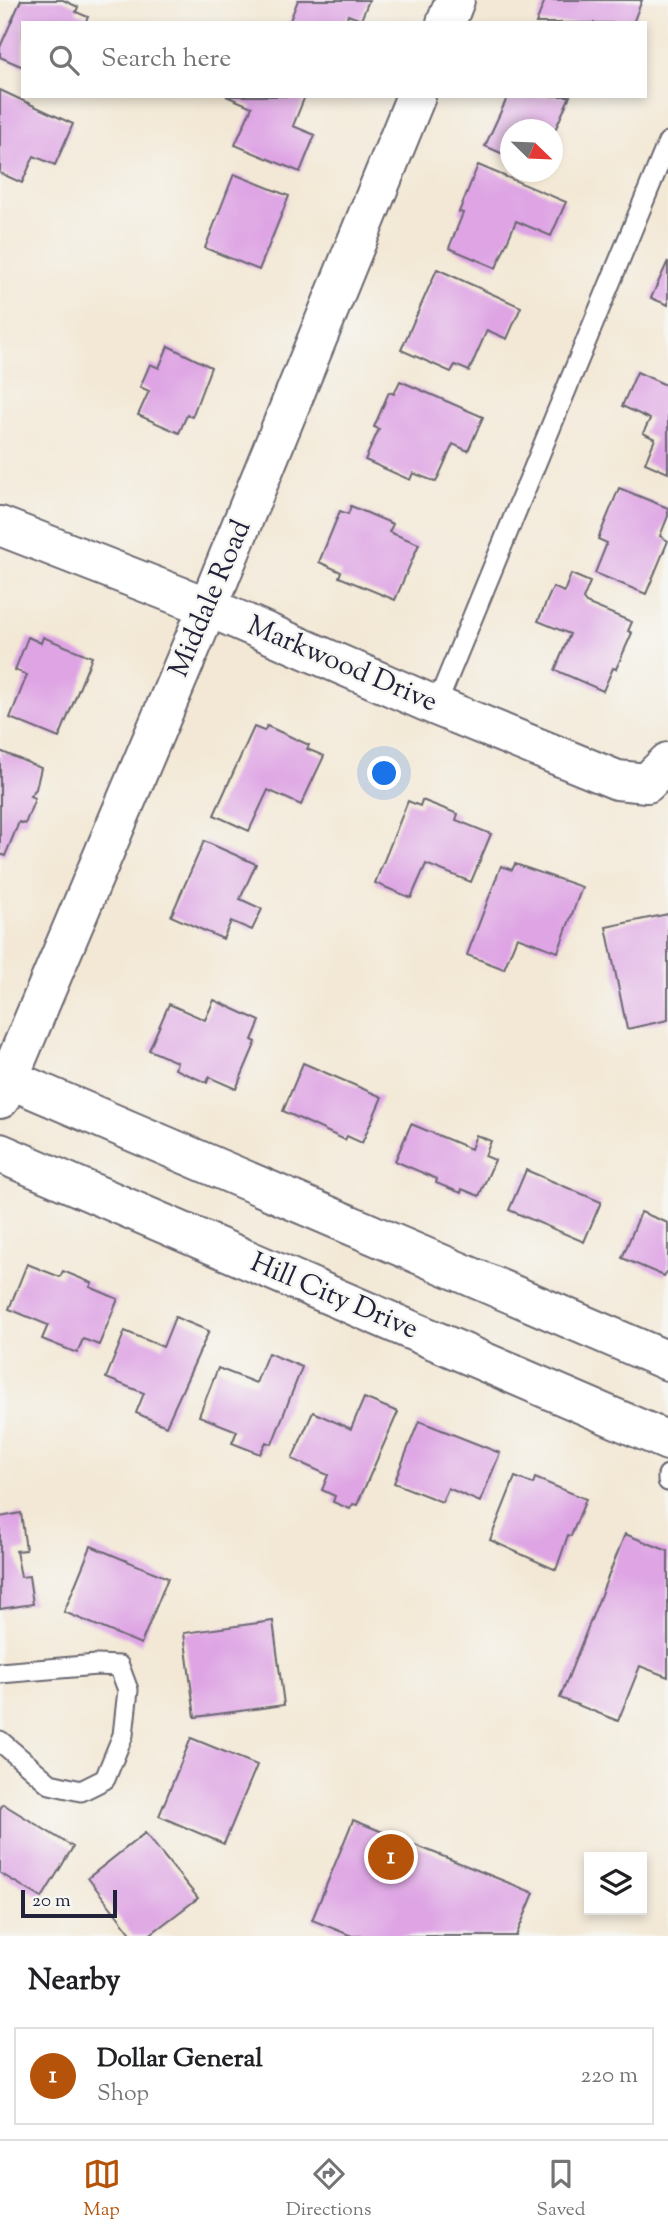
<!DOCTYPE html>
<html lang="en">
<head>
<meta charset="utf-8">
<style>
  body { margin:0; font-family:"Sorts Mill Goudy",serif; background:#f6f6f6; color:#202124 }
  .controls { position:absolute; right:21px; bottom:21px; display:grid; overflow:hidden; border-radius:0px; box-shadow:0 4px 10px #0003 }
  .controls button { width:63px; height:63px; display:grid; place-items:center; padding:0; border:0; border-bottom:2px solid #e0e0e0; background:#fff; color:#202124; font:35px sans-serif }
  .compass { position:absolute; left:500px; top:119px; width:63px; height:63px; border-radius:50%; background:#fff; box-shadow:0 4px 10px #0003; rotate:113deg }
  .scale { position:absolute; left:21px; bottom:18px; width:96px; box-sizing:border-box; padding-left:7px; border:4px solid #22223b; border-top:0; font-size:19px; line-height:24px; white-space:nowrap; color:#22223b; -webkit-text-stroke:5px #f6f6f2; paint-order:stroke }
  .you { position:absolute; left:385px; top:774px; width:24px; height:24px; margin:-18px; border:5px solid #fff; border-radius:50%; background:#1a73e8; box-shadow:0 0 0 10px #1a73e833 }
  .badge { display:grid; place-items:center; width:46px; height:46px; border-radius:50%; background:#b45309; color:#fff; font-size:23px; font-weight:700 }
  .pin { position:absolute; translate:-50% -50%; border:4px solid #fff; box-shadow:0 2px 7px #0006 }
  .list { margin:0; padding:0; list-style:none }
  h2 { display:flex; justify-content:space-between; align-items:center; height:91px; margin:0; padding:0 28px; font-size:30px }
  h2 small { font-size:23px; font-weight:400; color:#757577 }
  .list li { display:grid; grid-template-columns:46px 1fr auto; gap:21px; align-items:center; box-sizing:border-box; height:98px; margin:0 14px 14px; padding:0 14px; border:2px solid #e0e0e0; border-radius:0px }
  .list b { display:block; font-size:26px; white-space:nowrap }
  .list p { margin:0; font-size:23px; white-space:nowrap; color:#757577 }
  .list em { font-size:23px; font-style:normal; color:#757577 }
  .icon { flex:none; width:38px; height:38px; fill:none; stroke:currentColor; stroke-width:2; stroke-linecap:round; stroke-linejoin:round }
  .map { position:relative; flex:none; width:668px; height:1936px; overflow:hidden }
  .search { position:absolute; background:#fff; box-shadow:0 4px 10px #0003; left:21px; right:21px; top:21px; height:77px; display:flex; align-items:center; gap:18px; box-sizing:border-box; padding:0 24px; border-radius:0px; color:#757577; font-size:26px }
  .sheet { height:203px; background:#fff }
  nav { display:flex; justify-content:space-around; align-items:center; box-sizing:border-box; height:98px; border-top:2px solid #e0e0e0; background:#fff; font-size:19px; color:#757577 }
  nav a { display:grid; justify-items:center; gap:4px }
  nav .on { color:#b45309 }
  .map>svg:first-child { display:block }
  .building { fill:#dea4e4 }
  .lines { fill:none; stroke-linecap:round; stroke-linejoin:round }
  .lane-casing { stroke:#6b6771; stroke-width:23 }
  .street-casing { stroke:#6b6771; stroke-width:42 }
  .lane { stroke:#fff; stroke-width:19 }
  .street { stroke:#fff; stroke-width:38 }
  .labels { text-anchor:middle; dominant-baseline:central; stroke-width:5; stroke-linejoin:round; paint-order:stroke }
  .street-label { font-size:28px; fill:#22223b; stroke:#f6f6f2 }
</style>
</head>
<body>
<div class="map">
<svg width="668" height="1936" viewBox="0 0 668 1936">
  <rect width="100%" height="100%" fill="#f6f6f2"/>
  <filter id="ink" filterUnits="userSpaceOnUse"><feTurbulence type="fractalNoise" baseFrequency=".0143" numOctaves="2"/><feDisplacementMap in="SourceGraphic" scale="14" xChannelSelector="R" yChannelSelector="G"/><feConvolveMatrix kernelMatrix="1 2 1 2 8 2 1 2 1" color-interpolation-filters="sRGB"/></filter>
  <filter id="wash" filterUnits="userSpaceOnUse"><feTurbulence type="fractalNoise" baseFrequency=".00686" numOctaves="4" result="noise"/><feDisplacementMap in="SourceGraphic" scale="28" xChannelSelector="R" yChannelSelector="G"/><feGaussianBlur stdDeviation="1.57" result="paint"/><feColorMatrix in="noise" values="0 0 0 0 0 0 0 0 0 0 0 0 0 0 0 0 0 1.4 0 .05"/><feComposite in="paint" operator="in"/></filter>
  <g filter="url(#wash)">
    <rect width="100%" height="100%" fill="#f3e8d5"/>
    <g id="blocks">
      <path class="building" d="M21,0H63L78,7L76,12L88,17L85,23H23V67L0,57V47Z
        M298,0H369L361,20L348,15L345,23H289Z
        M545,0H642L633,23H536Z
        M0,90L73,124L55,165L34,156L22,183L0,173Z
        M226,96H305L293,126L315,135L300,172L235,145L252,107Z
        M508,96H570L552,137V130H510V157L485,146Z
        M478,165L566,202L551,236L516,221L496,268L449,248L463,213L459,212Z
        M234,174L289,196L259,270L205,248Z
        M668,261V305L651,298Z
        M437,269L521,307L507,339L487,330L469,371L455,365L451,372L401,350Z
        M168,346L211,367L192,417L187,415L179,433L138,415L149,391L140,387L150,364L159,368Z
        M637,372L668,386V473L645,463L655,439L643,433L650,419L622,406Z
        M400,381L483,417L468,451L453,444L436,482L413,473L410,480L365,460L379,429L374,427L389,392L394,394Z
        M619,488L668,508V516L660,536L668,541L646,594L595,573L607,543L598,539Z
        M351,506L393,524L389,532L419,544L395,600L339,577L341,572L319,562L340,511L348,514Z
        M571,574L590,582L583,599L586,603L632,622L628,631L632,633L616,669L613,668L603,691L555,670L570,634L538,621L553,587L564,592Z
        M28,637L41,643L43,637L92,657L59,738L10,718L27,675L15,670Z
        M267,726L309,745L307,749L324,756L301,805L268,790L249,831L214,815L254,727L264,731Z
        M0,751L41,768L36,789L30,796L35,798L25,824L19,822L5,856L0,854Z
        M422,800L458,814L456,820L491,834L471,882L426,864L411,898L375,883L408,801L420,806Z
        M204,841L256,864L240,899L262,909L252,930L231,921L223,939L171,916Z
        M515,864L582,887L558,952L517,937L504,969L467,955L501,866L512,870Z
        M668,914V1020L627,1029L606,927Z
        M214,1000L260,1021L252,1040L256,1042L236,1089L209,1077L207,1083L175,1069L177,1062L149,1050L169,1004L205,1020Z
        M303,1063L382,1097L362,1143L347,1136L345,1140L283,1111Z
        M411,1124L471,1149L476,1135L491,1141L485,1156L495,1160L479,1196L462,1189L461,1193L436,1183L437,1179L395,1161Z
        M526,1170L601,1202L584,1242L509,1210Z
        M641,1212L668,1223V1270L664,1276L622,1258Z
        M27,1264L60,1277L63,1271L92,1283L90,1287L118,1299L99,1345L83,1339L77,1353L42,1339L48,1325L9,1309Z
        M175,1317L209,1331L166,1426L136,1413L144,1393L106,1378L125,1331L163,1347Z
        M268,1353L302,1367L272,1444L266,1442L260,1454L232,1443L237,1431L199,1416L218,1368L256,1383Z
        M364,1398L398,1412L357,1505L353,1504L350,1509L333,1502L335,1496L322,1490L328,1475L292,1459L313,1412L351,1429Z
        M419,1421L500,1453L480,1502L448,1488L442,1502L394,1483Z
        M515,1477L533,1484L535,1478L586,1499L571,1536L568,1535L556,1570L490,1540Z
        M21,1513L26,1550L16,1551L21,1577L29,1576L33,1604L0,1609V1517Z
        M625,1534L668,1551V1677L640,1666L618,1721L560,1698Z
        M91,1546L168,1578L141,1644L64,1612Z
        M273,1621L284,1705L195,1717L184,1633Z
        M191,1738L257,1765L224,1844L159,1816Z
        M3,1804L73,1847L42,1898L0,1873V1809Z
        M353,1820L534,1893L516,1936H352L312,1920Z
        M145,1833L198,1898L148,1936H133L88,1878Z"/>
    </g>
  </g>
  <g filter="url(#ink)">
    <use href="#blocks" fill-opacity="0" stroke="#6b6771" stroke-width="2"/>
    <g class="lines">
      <defs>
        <path id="lane" d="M436,706L668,142
          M668,1475V1481
          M0,1673L97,1665L119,1666L128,1690L123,1735L105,1779L81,1791L50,1784L0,1741"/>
        <path id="street" d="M446,23L455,0
          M0,526L208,607L436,706L617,780L647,783L668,762
          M0,1075L668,1361
          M0,1099L208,607L416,96
          M0,1153L668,1441"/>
      </defs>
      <use href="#lane" class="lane-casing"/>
      <use href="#street" class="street-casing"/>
      <use href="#lane" class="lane"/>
      <use href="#street" class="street"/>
    </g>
  </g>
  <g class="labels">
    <g class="street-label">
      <text transform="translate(211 599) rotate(-67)">Middale Road</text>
      <text transform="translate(342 665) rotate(23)">Markwood Drive</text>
      <text transform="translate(334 1297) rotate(23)">Hill City Drive</text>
    </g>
  </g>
</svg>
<div class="controls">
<button><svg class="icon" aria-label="layers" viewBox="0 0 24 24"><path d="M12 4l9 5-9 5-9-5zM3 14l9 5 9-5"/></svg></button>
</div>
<svg class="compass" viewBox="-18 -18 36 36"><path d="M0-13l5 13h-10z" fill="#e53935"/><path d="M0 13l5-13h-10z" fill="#757577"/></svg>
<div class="scale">20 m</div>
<div class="you"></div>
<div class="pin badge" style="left:391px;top:1857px">1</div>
<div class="search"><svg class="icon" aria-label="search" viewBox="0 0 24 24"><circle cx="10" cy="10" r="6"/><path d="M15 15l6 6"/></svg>Search here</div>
</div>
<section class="sheet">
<h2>Nearby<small></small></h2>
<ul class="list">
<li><span class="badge">1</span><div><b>Dollar General</b><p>Shop</p></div><em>220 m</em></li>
</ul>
</section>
<nav>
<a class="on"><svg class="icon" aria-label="map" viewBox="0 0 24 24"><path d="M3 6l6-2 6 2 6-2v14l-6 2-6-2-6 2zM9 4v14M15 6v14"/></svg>Map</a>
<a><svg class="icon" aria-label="directions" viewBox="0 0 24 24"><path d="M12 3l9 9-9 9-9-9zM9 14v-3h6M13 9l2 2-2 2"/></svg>Directions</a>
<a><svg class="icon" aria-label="saved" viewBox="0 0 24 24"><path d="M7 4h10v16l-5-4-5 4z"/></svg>Saved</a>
</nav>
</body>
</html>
